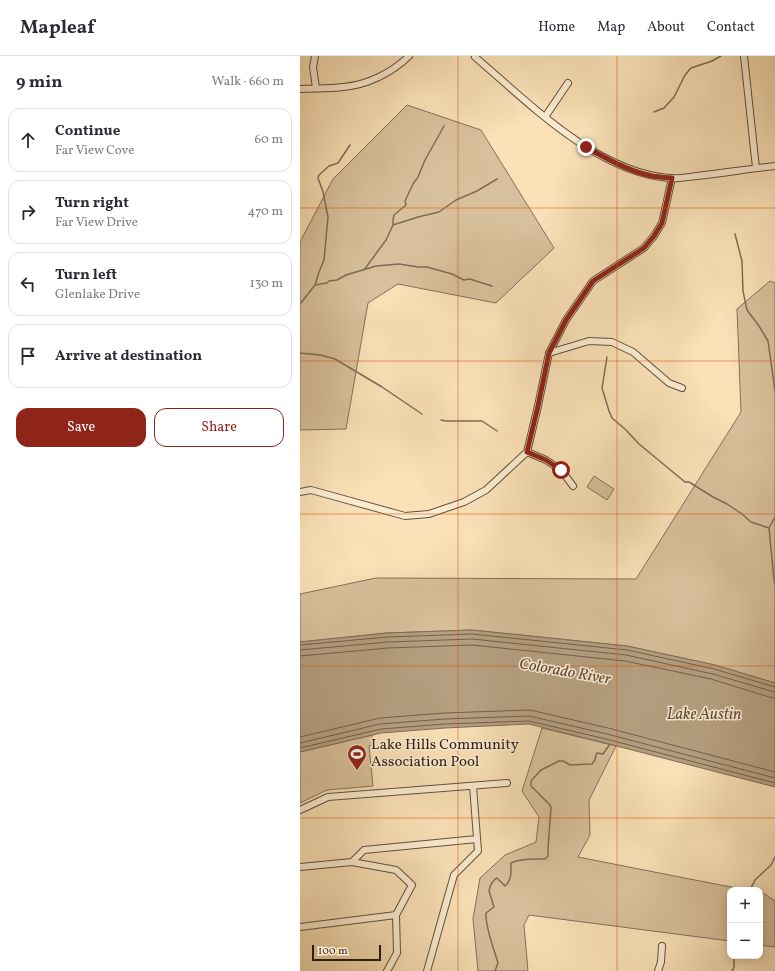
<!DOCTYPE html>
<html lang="en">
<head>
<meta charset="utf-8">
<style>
  body { margin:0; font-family:Vollkorn,serif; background:#f2f2f3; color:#2b2b33 }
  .controls { position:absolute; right:12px; bottom:12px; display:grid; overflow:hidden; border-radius:8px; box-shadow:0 2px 10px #0003 }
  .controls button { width:36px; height:36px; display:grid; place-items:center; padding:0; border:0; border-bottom:1px solid #e1e1e2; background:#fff; color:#2b2b33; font:20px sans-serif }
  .scale { position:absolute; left:12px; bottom:10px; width:69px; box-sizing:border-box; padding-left:4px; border:2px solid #301f16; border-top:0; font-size:11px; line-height:14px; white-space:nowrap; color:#301f16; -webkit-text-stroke:3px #fcecd0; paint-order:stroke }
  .stop { position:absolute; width:12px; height:12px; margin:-9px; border:3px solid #8f2418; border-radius:50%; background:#fff }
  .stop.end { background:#8f2418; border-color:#fff; box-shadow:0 1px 4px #0008 }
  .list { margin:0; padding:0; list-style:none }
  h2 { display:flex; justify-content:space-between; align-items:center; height:52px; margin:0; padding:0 16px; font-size:17px }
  h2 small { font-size:13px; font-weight:400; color:#7c7c81 }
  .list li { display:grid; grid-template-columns:26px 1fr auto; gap:12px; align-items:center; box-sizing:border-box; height:64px; margin:0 8px 8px; padding:0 8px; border:1px solid #e1e1e2; border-radius:12px }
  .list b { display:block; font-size:15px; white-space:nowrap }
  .list p { margin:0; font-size:13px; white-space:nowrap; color:#7c7c81 }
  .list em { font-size:13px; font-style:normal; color:#7c7c81 }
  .actions { display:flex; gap:8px; padding:12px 16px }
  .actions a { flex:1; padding:9px 0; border:1px solid #8f2418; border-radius:12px; text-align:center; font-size:14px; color:#8f2418 }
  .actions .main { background:#8f2418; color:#fff }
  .icon { flex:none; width:22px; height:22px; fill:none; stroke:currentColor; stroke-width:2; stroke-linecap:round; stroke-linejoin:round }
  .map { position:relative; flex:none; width:475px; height:915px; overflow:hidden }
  header { display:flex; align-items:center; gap:24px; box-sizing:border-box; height:56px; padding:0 20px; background:#fff; border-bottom:1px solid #e1e1e2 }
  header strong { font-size:19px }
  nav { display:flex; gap:22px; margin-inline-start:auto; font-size:14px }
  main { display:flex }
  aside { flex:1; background:#fff }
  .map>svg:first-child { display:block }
  .green { fill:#d8c09c; stroke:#847059 }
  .water { fill:#b59f80; stroke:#806c56 }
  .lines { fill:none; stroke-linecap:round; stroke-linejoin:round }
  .shore { stroke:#725f4b; stroke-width:1 }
  .stream { stroke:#806c56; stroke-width:1.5 }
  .minor-casing { stroke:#62503e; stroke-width:8 }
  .minor { stroke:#fcecd0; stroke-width:6 }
  .route { stroke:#8f2418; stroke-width:5 }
  .grid { fill:none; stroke:#df560c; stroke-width:1; stroke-opacity:0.55 }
  .labels { text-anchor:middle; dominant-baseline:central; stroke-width:3; stroke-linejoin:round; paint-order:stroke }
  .poi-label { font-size:15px; fill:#301f16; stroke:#fcecd0; text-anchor:start }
  .water-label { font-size:16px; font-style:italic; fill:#5f4c3b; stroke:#fcecd0 }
</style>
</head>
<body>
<header>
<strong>Mapleaf</strong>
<nav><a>Home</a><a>Map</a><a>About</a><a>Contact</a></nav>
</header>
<main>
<aside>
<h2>9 min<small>Walk · 660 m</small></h2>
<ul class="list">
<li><svg class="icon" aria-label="ahead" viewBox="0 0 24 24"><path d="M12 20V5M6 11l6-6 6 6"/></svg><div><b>Continue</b><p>Far View Cove</p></div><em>60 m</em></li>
<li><svg class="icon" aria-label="right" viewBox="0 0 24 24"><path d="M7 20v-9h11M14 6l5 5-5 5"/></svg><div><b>Turn right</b><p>Far View Drive</p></div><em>470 m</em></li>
<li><svg class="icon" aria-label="left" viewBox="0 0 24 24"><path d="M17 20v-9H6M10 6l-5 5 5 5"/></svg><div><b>Turn left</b><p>Glenlake Drive</p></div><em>130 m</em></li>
<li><svg class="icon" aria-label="arrive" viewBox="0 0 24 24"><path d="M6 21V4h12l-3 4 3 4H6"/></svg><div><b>Arrive at destination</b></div></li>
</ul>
<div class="actions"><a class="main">Save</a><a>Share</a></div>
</aside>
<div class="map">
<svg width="475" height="915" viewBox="0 0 475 915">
  <rect width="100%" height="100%" fill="#fae1b7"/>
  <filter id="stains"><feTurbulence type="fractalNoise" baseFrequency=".005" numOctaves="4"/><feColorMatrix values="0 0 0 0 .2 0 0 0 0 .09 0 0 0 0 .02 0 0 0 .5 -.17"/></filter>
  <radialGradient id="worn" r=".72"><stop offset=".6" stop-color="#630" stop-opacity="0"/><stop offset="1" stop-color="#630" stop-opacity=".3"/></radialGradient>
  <path class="green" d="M107,49L181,74L254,192L196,247L98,228L68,247L46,373L0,374V186L33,123Z
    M470,225L475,227V627L415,609L327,590L172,574L87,577L0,586V538L76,522L336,523L441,356L437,253Z
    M294,420L314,433L307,444L287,431Z
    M242,672L316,690L289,744L290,779L278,801L446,834H430V885L229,859L224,869L228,915H178L173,863L180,822L205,799L236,786L239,761L222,735Z
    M72,679V689L69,690L73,730L27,734L0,747V696Z
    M460,837H463L475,845V891L460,889Z"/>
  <path class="water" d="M172,574L327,590L415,609L475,627V731L305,687L229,668L145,672L81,677L0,696V586L87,577Z"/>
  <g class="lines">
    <path class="shore" d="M0,589L87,581L172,578L327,594L414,613L475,631
      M0,594L88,586L172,583L326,599L413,618L471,635L475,636
      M0,600L88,592L172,589L325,605L411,623L469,641L475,642
      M0,681L80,662L144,657L230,654L308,672L475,716
      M0,687L80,668L145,663L229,660L307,678L475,722
      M0,692L81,673L145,668L229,665L306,683L475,727"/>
    <path class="stream" d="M354,56L364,52L374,41L385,19L391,12L412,5L421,0
      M93,169L118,161L139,156L156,144L177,135L197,123
      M435,178L442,205L443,235L447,254L459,270L468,285L475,335
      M64,214L86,184L93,169V164L94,159L106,149L105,145L113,128L118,121L125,104L144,70
      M15,229L19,216L24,204L28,161L23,136L18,122L19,119L29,110L38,107L50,89
      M0,248L15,229L27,227L29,225L37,224L46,219L76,210L99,208L118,211H127L152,218L164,224L170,223L192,230
      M0,297L20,299L35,303L82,331L122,358
      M307,301L302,332L309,355L312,362L326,374L339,388L385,426H389L413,441L427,448L442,458L451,466L469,472
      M141,364L146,365H182L197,375
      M475,461L469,472L474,524L475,528
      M450,834L455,824L471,809L475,801
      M195,915L198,907C194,893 185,871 186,857L194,851L189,835C190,830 193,824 197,822L205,830C212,824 211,816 211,807C220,802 235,803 245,803L248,800V792L251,752L250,749L231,730V725L241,714L259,705H263L270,709L292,708L295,704L296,699L297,697L303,698L310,688
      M432,915L434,911V900"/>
    <defs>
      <path id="minor" d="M15,0L13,11L16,32
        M444,0L456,112
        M175,1C228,46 297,117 370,122C379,123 388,121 397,120C423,117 449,113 475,110
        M0,33C14,32 29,33 43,31C67,29 92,17 109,0
        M245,61L268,27
        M249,297L289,285L312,286L333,296L369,327L382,332
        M227,396L246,404L261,414L273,430
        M0,436L11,434L105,460L129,458L164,446L186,434L227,396L238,350L249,297L266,264L293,225L344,192L354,180L362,167L372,122
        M0,754L28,741L207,727
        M52,806L96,814L112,829L96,859L97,897L87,915
        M0,811L52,806L64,794L177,783
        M0,871L96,859
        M127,915L154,819L178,795L173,730
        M358,915L361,906L362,890"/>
    </defs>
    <use href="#minor" class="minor-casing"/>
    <use href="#minor" class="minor"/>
  </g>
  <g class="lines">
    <path class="route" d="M261,414L246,404L227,396L238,350L249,297L266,264L293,225L344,192L354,180L362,167L372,122C365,122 359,121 352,120C328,115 307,103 286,91"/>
  </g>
  <path class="grid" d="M158,0V915M317,0V915M0,152H475M0,305H475M0,458H475M0,610H475M0,762H475"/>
  <defs>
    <symbol id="stadium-pin" viewBox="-11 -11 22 30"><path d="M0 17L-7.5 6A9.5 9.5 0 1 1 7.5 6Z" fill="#8f2418" stroke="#fcecd0"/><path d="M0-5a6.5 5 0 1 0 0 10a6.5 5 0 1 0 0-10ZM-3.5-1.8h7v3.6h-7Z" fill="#fff"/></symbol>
  </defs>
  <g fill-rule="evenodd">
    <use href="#stadium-pin" x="46" y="687" width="22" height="30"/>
  </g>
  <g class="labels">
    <g class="poi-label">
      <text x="71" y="689">Lake Hills Community<tspan x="71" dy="17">Association Pool</tspan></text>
    </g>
    <g class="water-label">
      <text transform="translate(265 616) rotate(10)">Colorado River</text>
      <text x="404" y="659">Lake Austin</text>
    </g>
  </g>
  <rect width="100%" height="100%" filter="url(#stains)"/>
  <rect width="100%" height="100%" fill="url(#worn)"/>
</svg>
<div class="controls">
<button>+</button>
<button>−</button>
</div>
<div class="scale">100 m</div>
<div class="stop" style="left:261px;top:414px"></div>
<div class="stop end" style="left:286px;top:91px"></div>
</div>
</main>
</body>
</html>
